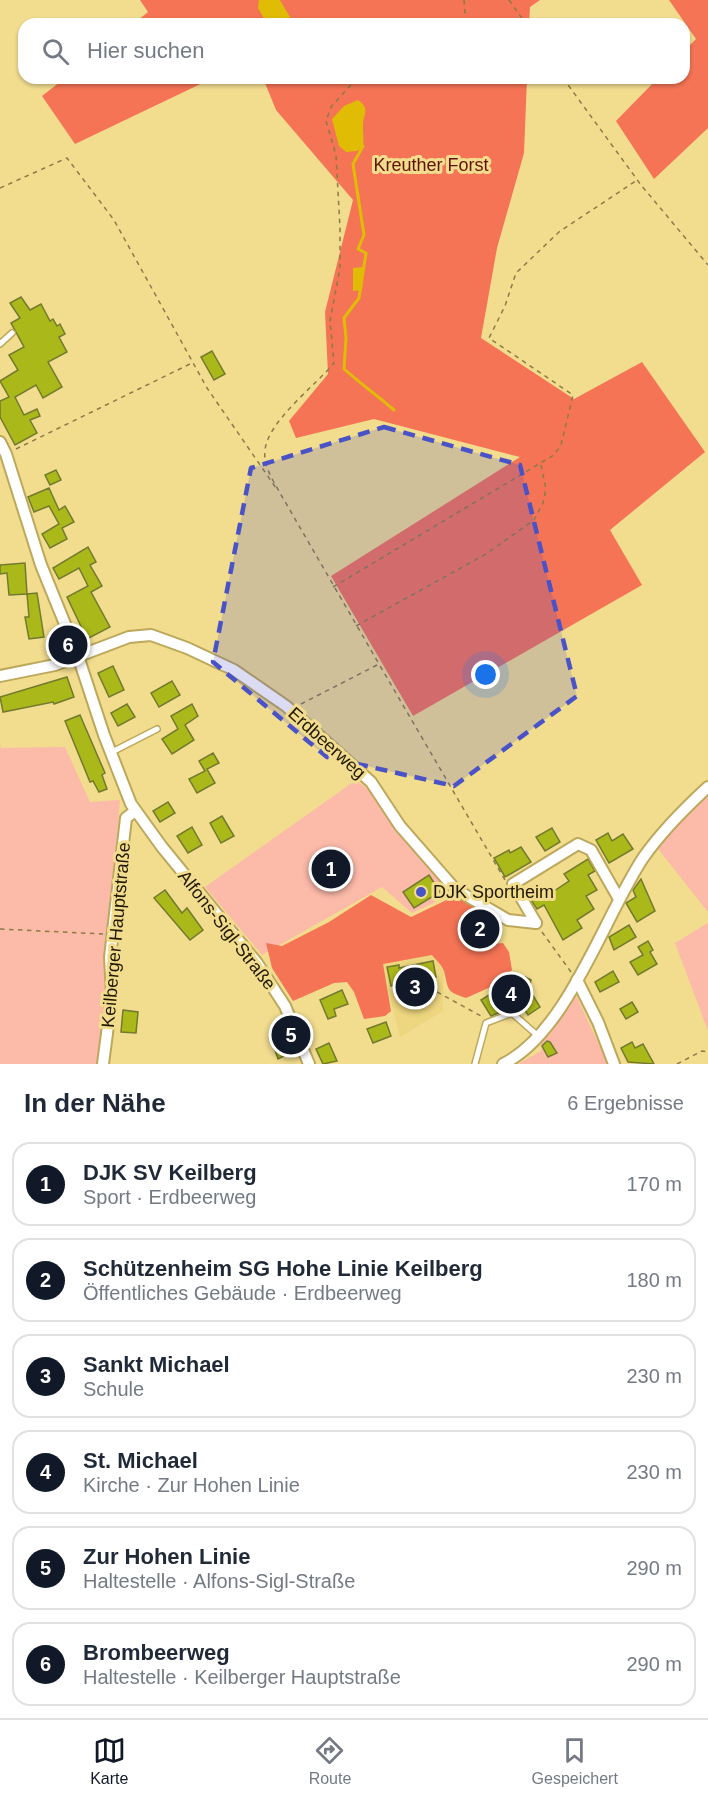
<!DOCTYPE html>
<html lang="de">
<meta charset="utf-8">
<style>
body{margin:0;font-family:Helvetica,sans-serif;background:#f6f6f7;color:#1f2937}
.you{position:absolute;left:486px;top:675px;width:21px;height:21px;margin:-15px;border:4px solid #fff;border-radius:50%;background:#1a73e8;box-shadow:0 0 0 9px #1a73e833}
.badge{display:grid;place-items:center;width:39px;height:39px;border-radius:50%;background:#111827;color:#fff;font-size:20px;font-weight:700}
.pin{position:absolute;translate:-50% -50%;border:3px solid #fff;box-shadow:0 2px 6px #0006}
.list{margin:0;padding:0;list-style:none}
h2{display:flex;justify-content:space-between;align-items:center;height:78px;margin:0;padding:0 24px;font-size:26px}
h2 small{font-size:20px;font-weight:400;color:#747a83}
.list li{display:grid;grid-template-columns:39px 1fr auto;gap:18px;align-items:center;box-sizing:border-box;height:84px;margin:0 12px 12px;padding:0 12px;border:2px solid #e0e1e3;border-radius:18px}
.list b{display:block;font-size:22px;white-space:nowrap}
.list p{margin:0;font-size:20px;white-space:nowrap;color:#747a83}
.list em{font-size:20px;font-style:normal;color:#747a83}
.icon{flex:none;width:33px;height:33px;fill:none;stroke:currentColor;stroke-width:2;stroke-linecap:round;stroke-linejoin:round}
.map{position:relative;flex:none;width:708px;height:1064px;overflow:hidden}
.search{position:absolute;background:#fff;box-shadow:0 2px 4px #0004;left:18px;right:18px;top:18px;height:66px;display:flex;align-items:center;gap:15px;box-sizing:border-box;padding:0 21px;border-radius:18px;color:#747a83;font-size:22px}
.sheet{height:654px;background:#fff}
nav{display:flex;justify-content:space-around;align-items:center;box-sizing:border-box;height:84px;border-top:2px solid #e0e1e3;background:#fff;font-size:16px;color:#747a83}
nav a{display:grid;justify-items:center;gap:3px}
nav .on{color:#111827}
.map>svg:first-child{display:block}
.built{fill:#edd67f}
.green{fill:#fcbaa9}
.forest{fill:#f47455}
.water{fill:#e0bc05}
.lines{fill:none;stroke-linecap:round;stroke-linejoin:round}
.stream{stroke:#e0bc05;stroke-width:3}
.building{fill:#abb81a;stroke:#727a2e;stroke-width:1.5}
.service-casing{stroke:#bca85b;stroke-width:8}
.minor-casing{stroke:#bca85b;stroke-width:14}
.path{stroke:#8a7b48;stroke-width:1.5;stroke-dasharray:4.5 4.5;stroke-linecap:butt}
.service{stroke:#fff;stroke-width:5}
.minor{stroke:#fff;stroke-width:10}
.marked{fill:#4a52c7;fill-opacity:0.2;stroke:#4a52c7;stroke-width:4.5;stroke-dasharray:12 8;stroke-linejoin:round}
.poi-dot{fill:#4a52c7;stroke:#f2dd8f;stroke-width:2}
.labels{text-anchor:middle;stroke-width:6;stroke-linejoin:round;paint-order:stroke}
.park-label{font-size:18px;fill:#621200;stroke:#f2dd8f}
.street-label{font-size:18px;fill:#201800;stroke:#f2dd8f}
.poi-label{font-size:18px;fill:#201800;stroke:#f2dd8f;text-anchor:start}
</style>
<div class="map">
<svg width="708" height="1064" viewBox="0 0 708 1064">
<rect width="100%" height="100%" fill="#f2dd8f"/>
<polygon class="built" points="444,951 443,1011 400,1037 381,962"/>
<g class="green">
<polygon points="0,744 1,748 65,747 90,802 120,800 106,959 106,998 98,1064 0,1064"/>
<polygon points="356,780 373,793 415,852 453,894 412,913 382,887 262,955 205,887"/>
<polygon points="708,781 708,912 651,840"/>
<polygon points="708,923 708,1031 675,943"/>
<polygon points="574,991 608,1064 518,1064 541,1051 541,1041 552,1031"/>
</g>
<g class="forest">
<polygon points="140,0 540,0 530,7 529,24 133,24 148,12"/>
<polygon points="669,0 708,0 708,128 654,179 616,121 658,78 684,78 684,51 696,39"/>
<polygon points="65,78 213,78 75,144 42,96"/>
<polygon points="263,78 527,78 524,153 497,248 481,338 574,399 642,362 705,452 610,530 642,585 413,716 331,576 520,457 374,419 296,438 289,421 328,374 325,312 353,200 276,110"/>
<path d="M371,895L411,917L457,895L482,913L459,929L471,946L503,943L509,952L512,970L504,981L466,998C445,991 449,990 444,971C442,965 436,960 432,955L383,964L391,1011L385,1016L364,1019L354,992L347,982L334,983L293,1001L272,968L266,943L282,946L329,922Z"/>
</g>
<g class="water">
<polygon points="259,0 280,0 294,24 267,24 258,8"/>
<path d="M358,100C371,109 363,114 363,126C363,133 364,138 363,146L357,151L346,152L339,146L332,119L344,106Z"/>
<polygon points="364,267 362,290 353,291 353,268"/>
</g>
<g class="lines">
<path class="stream" d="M363,146L353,164L364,235L358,249L366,253L359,298L344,318L346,338L344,369C361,384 378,396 394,410"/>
</g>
<g class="building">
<polygon points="21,297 30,310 41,304 50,321 53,319 57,326 60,324 65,334 59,337 67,352 48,362 62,387 43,398 36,385 15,397 24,415 37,409 40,416 30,420 37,433 15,445 0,417 0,401 9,397 0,381 18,370 9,355 24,347 11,323 20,318 10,303"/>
<polygon points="212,351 225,374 214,380 201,357"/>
<polygon points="56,470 61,480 50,485 45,475"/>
<polygon points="49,488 59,510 65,506 74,522 62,528 67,539 50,548 42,534 59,524 49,506 34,512 28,497"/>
<polygon points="88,547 96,562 90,565 102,586 91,592 110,627 87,639 67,597 88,586 79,568 59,579 53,568"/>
<polygon points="25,563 27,594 9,595 7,573 0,574 0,565"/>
<polygon points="37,593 44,637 29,639 25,617 29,617 27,594"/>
<polygon points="113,666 124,690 109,697 98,673"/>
<polygon points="67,677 74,697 54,704 53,702 3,712 0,697"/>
<polygon points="172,681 180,695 159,707 151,693"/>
<polygon points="127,704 135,717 118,726 111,713"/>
<polygon points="192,704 198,716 185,725 194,740 172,754 162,739 178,729 171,716"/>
<polygon points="80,715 105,773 102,775 107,789 99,792 93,781 90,782 65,721"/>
<polygon points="213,753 219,763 207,769 215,783 197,793 189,779 205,771 199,761"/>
<polygon points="168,802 175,813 160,822 153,811"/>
<polygon points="222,816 234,836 221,843 210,823"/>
<polygon points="192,827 202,845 188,853 177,836"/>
<polygon points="552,828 560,842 545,851 536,837"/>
<polygon points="608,833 612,841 623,834 633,849 609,863 596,840"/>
<polygon points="521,847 531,862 505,877 494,858 509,850 510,853"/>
<polygon points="588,859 595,871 588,875 597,890 586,896 594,909 577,920 582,928 563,940 544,905 537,909 529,897 538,892 542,899 569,881 564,874"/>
<polygon points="429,875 440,892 414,908 403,892"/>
<polygon points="641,879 655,911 637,922 626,903 636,897 633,890"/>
<polygon points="165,890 182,913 187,908 203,930 190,940 154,898"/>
<polygon points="485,915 491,919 497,929 471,945 462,930"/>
<polygon points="629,925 636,937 614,950 609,937"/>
<polygon points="648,941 653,950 650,952 657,964 638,975 630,962 643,955 638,947"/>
<polygon points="433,961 436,977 428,978 429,986 395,992 394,985 391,986 387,967 399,965 399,968"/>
<polygon points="613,971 619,982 600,992 595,982"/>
<polygon points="525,977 531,980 529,989 540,1007 528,1015 517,999 501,1009 503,1011 491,1016 481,1000 514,979 516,983"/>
<polygon points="342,990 348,1004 334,1009 336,1016 328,1019 320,1000"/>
<polygon points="632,1002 638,1012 626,1019 620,1009"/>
<polygon points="123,1010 138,1012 136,1033 121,1032"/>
<polygon points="386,1022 391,1036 373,1043 367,1029"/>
<polygon points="286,1031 292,1043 284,1047 288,1054 278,1059 271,1038"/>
<polygon points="547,1041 550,1042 557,1053 548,1057 542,1046"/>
<polygon points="632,1042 635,1048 643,1044 654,1064 628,1062 621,1048"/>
<polygon points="329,1043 337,1061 323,1064 316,1049"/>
</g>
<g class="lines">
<defs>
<g id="service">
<polyline points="0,344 12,333"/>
<polyline points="110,753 157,729"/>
<polyline points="475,1064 486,1023 512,1013 537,1035"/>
</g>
<g id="minor">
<polyline points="0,442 6,454 41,565 78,656 104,735 131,804 162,847 257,963 285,1006 309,1064"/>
<polyline points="0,676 55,665 129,637 151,635 187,648 234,670 286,706 371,782 400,826 455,889 508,920 536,923"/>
<polyline points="536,923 513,884 578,844 591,850 619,899"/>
<polyline points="577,980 598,1022 614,1064"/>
<polyline points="103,1064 112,995 110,957 126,818 135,811"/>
<path d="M503,1064C567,1033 604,917 643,858C662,831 684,809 708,787"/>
</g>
</defs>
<use href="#service" class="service-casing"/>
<use href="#minor" class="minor-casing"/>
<g class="path">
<polyline points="464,0 466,24"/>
<polyline points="509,0 526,24"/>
<path d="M357,78L331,107L326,121L336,155L340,228V268L330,321L334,363C316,385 268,421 265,450C263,466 273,480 280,493L379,664"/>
<polyline points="563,78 641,185 708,265"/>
<polyline points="0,188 67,158 114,220 207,388 276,488"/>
<polyline points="16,449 192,363"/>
<polyline points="333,587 554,455 561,445 573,395 489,338 505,306 516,273 559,232 637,180"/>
<polyline points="356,626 486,554 534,520 543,503 546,489 541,465"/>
<polyline points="301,704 379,664 505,880"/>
<polyline points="0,929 103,934"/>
<polyline points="542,932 571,972"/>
<polyline points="437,992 481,1016"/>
<polyline points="677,1064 702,1051 708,1052"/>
</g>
<use href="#service" class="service"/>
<use href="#minor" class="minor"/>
</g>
<path class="marked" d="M384,427L520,465L577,696L454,786L327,757L213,662L251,468Z"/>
<circle class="poi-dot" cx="421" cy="892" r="6"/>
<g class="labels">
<g class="park-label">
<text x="431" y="171">Kreuther Forst</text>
</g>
<g class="street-label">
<text transform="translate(327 743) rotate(42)" y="6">Erdbeerweg</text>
<text transform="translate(227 930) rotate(52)" y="6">Alfons-Sigl-Straße</text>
<text transform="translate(116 935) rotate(-85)" y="6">Keilberger Hauptstraße</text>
</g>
<g class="poi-label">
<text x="433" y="898">DJK Sportheim</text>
</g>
</g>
</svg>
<div class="you"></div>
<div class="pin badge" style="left:331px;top:869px">1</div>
<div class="pin badge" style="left:480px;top:929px">2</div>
<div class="pin badge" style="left:415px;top:987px">3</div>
<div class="pin badge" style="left:511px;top:994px">4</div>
<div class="pin badge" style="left:291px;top:1035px">5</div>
<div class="pin badge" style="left:68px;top:645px">6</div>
<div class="search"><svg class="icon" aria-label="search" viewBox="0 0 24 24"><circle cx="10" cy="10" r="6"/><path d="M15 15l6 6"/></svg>Hier suchen</div>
</div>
<section class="sheet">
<h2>In der Nähe<small>6 Ergebnisse</small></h2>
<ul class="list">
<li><span class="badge">1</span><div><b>DJK SV Keilberg</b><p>Sport · Erdbeerweg</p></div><em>170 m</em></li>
<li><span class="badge">2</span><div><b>Schützenheim SG Hohe Linie Keilberg</b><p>Öffentliches Gebäude · Erdbeerweg</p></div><em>180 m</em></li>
<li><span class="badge">3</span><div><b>Sankt Michael</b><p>Schule</p></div><em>230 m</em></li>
<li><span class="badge">4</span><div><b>St. Michael</b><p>Kirche · Zur Hohen Linie</p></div><em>230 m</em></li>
<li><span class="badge">5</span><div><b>Zur Hohen Linie</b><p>Haltestelle · Alfons-Sigl-Straße</p></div><em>290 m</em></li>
<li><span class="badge">6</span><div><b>Brombeerweg</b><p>Haltestelle · Keilberger Hauptstraße</p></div><em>290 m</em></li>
</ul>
</section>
<nav>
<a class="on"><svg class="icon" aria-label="map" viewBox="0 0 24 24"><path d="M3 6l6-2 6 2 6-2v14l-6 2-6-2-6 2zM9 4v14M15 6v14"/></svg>Karte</a>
<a><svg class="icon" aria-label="directions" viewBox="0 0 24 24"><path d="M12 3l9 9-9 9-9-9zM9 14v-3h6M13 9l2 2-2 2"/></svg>Route</a>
<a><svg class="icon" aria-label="saved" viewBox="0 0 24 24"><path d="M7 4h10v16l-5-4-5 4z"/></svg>Gespeichert</a>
</nav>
